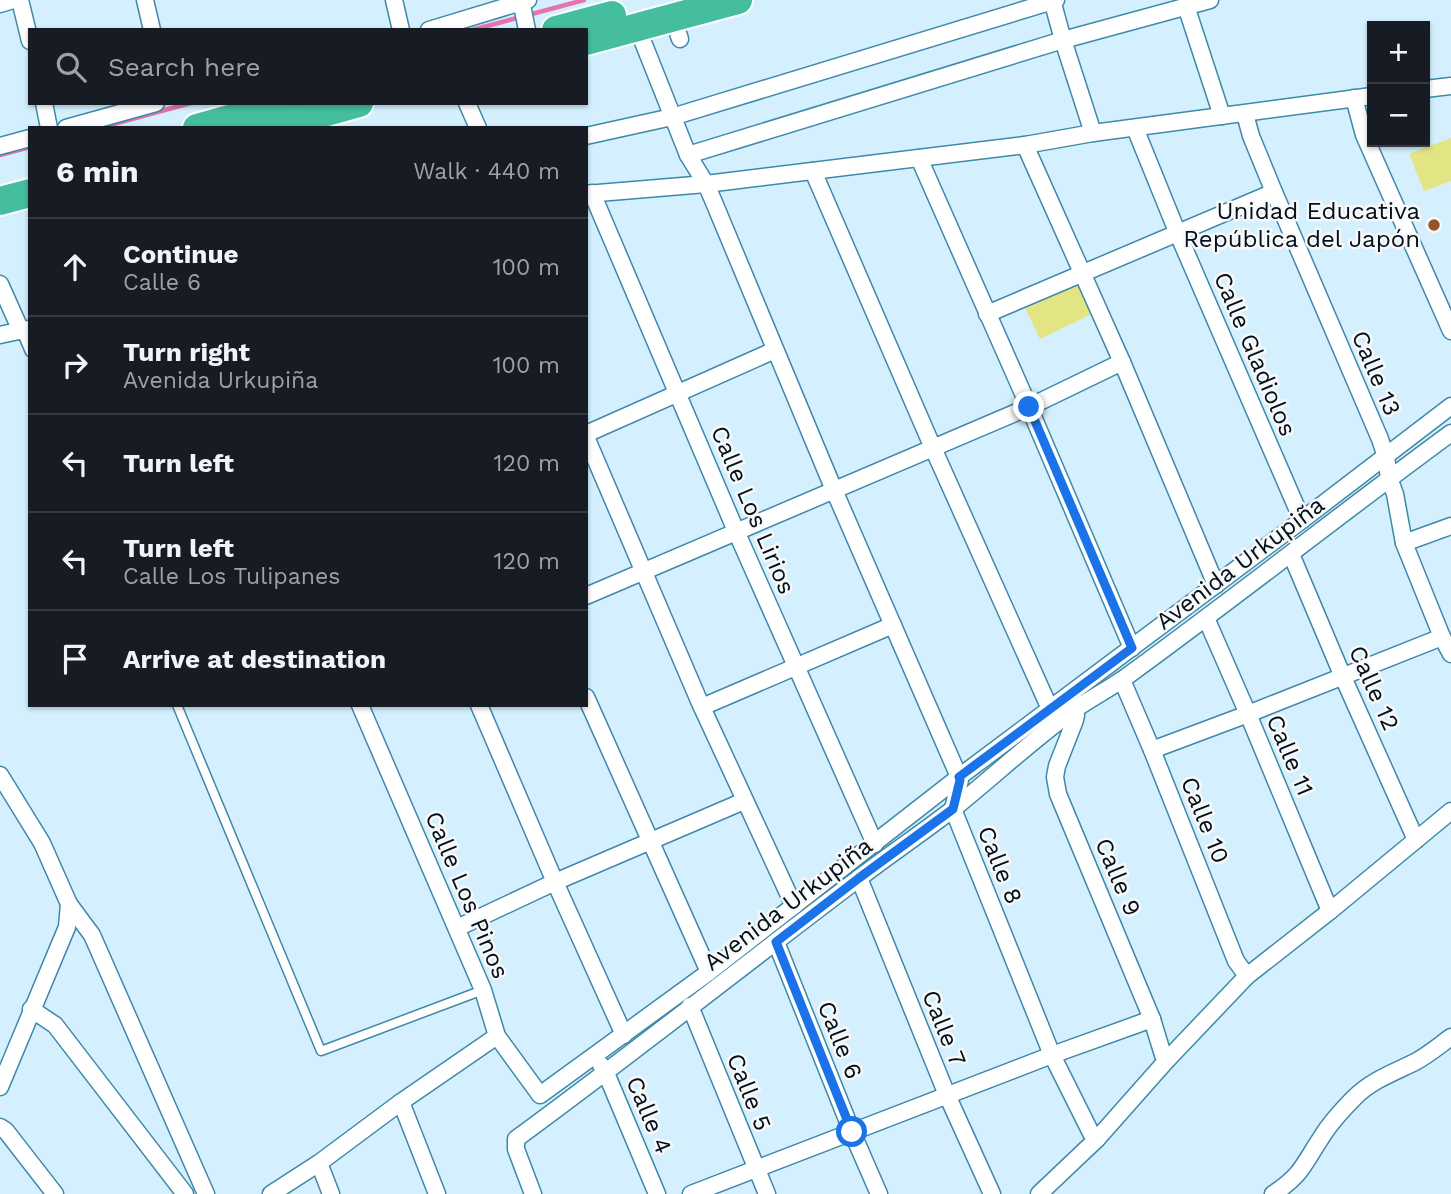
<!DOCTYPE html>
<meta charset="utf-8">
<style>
body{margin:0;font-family:"Work Sans",sans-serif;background:#20242c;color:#f1f3f6}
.controls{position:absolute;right:21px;top:21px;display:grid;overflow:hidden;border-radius:0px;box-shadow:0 2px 5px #0004}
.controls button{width:63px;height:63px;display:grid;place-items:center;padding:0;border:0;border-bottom:2px solid #363941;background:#171b24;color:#f1f3f6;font:35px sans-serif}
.stop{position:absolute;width:21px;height:21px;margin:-16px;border:5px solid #1a73e8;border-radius:50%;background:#fff}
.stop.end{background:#1a73e8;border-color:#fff;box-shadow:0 2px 7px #0008}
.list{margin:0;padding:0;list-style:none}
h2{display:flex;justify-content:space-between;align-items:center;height:91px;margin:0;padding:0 28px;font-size:30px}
h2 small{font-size:23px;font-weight:400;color:#9ea1a6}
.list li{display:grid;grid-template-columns:46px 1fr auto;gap:21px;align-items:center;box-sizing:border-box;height:98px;padding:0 28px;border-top:2px solid #363941}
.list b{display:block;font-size:26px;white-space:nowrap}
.list p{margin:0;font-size:23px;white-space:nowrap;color:#9ea1a6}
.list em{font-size:23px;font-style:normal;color:#9ea1a6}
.icon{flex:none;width:38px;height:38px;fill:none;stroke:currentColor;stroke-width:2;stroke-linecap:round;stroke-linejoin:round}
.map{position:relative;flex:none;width:1451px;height:1194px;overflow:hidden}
.search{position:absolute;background:#171b24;box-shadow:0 2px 5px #0004;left:28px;top:28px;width:560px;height:77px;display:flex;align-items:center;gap:18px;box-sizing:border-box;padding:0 24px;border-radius:0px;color:#9ea1a6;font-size:26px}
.panel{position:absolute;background:#171b24;box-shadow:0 2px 5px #0004;left:28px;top:126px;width:560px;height:581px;border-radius:0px}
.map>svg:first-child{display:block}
.green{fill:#e3e484}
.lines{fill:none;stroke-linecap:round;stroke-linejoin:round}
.stream{stroke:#e773af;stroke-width:4.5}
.service-casing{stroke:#3e89a9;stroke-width:11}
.minor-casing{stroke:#3e89a9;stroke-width:19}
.trunk-casing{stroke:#fff;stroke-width:32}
.service{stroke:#fff;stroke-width:8}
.minor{stroke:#fff;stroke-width:16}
.trunk{stroke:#44be9f;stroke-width:28}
.route{stroke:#1a73e8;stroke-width:9}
.poi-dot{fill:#995329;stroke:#f8f8f8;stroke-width:2.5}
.labels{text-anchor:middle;stroke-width:5;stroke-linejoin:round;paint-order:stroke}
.poi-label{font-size:24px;fill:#000f19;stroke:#f8f8f8;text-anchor:end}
.street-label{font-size:24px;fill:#000f19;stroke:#f8f8f8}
</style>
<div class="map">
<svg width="1451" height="1194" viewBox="0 0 1451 1194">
<rect width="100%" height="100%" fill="#d4f0fe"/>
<g class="green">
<polygon points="1451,138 1451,181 1424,191 1409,154"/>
<polygon points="1076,281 1092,314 1040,339 1024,306"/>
</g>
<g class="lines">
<g class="stream">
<polyline points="472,30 584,0"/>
<polyline points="99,128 191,103"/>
<polyline points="0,155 30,147"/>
</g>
<defs>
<g id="service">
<polyline points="21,331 30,352"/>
<polyline points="177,705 321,1051 483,990"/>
</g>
<g id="minor">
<polyline points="20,0 30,41"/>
<polyline points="145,0 152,30"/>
<polyline points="394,0 401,30"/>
<polyline points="521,0 527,30"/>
<polyline points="1052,0 1063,40 1093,133"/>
<polyline points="0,4 13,0"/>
<polyline points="1186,6 1222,116"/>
<polyline points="673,18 680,39"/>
<polyline points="637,27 688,155 706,184 713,200 834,490 959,777 960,780 953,809 1052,1055 1091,1133 1097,1139"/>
<polyline points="429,30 528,0"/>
<polyline points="1425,89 1451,86"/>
<polyline points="1354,98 1364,135 1451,331"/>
<polyline points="44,103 49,128"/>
<polyline points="467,103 478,128"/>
<polyline points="1245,114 1251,136 1274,192 1380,439 1386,457 1389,478 1395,494 1404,543 1442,637 1451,654"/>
<polyline points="66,128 156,103"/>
<polyline points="1135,128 1178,234 1302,520"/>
<polyline points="586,136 672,117 1056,0"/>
<polyline points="1025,145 1122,362 1216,585"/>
<polyline points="0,146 30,138"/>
<polyline points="688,155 1063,40 1210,0"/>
<polyline points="919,158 1029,407 1132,648"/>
<polyline points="813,171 933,448 1050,709"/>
<polyline points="592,193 736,531 875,844"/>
<polyline points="586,194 706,184 1025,145 1093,133 1372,96"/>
<polyline points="0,284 21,331"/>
<polyline points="987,314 1274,192"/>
<polyline points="0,335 28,329"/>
<polyline points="586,434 775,350"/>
<polyline points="586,437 700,703 794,906"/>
<polyline points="1404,543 1451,526"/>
<polyline points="1291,554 1343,677 1416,840"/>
<polyline points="586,596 1029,407 1122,362"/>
<polyline points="1206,618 1248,714 1330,911"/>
<polyline points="1122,680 1152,750 1236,961 1247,976"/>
<polyline points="586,697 709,972"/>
<polyline points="360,705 483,990 497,1036 540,1095 709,972 959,777 1302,520 1451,406"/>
<polyline points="479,705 555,882 624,1035"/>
<polyline points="702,707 893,625"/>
<polyline points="1073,710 1076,715 1075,720 1057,766 1055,777 1058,794 1152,1019 1163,1055 1167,1060"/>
<polyline points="1152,750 1248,714 1442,637"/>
<polyline points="0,775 42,843 69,904 67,927 0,1087"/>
<polyline points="859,878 947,1095 992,1194"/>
<polyline points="69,904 92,935 206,1194"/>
<polyline points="457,928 555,882 744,801"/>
<polyline points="776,942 852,1132 879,1194"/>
<polyline points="690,1006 767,1194"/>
<polyline points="31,1009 55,1025 185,1194"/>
<polyline points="601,1065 606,1073 657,1194"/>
<polyline points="401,1102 437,1194"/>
<polyline points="0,1127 6,1131 55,1194"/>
<polyline points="319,1163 331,1194"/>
<polyline points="271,1194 319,1163 401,1102 497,1036"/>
<path d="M533,1194L516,1149V1139C632,1054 744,965 858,879C889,855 922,833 953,809C993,777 1030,742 1071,712C1089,699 1109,689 1126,677C1236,597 1342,513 1451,433"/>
<polyline points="691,1194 1052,1055 1152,1019"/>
<polyline points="1039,1194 1097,1139 1167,1060 1247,976 1330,911 1451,811"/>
<path d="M1273,1194C1302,1175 1303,1165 1321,1138C1330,1123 1343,1109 1355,1097C1372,1080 1395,1072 1415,1062C1428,1055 1440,1045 1451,1037"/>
</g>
<g id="trunk">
<polyline points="556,30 612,15"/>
<polyline points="586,41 738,0"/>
<polyline points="197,128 287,103"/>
<polyline points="269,128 359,103"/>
<polyline points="0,201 30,193"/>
</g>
</defs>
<use href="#service" class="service-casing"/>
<use href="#minor" class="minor-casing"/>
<use href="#trunk" class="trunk-casing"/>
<use href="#service" class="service"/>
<use href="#minor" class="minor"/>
<use href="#trunk" class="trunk"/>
</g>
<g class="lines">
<polyline class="route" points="852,1132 776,942 859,878 953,809 960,780 959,777 1132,648 1029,407"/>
</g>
<circle class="poi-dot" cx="1434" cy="225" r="7"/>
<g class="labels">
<g class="poi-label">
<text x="1420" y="219">Unidad Educativa<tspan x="1420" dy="28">República del Japón</tspan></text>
</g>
<g class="street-label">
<text transform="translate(1255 354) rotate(67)" y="8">Calle Gladiolos</text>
<text transform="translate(1376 373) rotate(67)" y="8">Calle 13</text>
<text transform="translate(753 510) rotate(67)" y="8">Calle Los Lirios</text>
<text transform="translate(1240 563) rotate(-37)" y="8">Avenida Urkupiña</text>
<text transform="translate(1374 688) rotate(66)" y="8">Calle 12</text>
<text transform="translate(1290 755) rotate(67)" y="8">Calle 11</text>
<text transform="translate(1205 820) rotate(68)" y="8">Calle 10</text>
<text transform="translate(1000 865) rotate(68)" y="8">Calle 8</text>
<text transform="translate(1118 877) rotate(67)" y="8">Calle 9</text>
<text transform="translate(467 895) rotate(67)" y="8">Calle Los Pinos</text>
<text transform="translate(788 904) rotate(-37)" y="8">Avenida Urkupiña</text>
<text transform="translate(944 1028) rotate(68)" y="8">Calle 7</text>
<text transform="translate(840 1040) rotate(68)" y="8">Calle 6</text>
<text transform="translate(749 1092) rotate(68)" y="8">Calle 5</text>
<text transform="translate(649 1115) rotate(67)" y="8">Calle 4</text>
</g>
</g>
</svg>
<div class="controls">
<button>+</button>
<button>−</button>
</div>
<div class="stop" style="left:852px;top:1132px"></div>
<div class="stop end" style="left:1029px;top:407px"></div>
<div class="search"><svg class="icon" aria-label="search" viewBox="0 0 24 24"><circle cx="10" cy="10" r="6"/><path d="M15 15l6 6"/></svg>Search here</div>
<section class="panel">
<h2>6 min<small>Walk · 440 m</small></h2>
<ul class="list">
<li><svg class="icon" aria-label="ahead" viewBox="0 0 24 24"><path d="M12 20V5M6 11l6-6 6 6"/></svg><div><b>Continue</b><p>Calle 6</p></div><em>100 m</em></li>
<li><svg class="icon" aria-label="right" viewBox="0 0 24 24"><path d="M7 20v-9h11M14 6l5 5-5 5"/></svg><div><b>Turn right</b><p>Avenida Urkupiña</p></div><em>100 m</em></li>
<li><svg class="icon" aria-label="left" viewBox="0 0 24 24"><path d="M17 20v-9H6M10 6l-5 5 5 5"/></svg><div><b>Turn left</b></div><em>120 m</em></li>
<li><svg class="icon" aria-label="left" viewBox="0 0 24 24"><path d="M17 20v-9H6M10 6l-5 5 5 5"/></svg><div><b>Turn left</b><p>Calle Los Tulipanes</p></div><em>120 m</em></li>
<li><svg class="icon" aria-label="arrive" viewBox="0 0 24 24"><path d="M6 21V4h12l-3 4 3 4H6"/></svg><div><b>Arrive at destination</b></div></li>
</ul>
</section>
</div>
